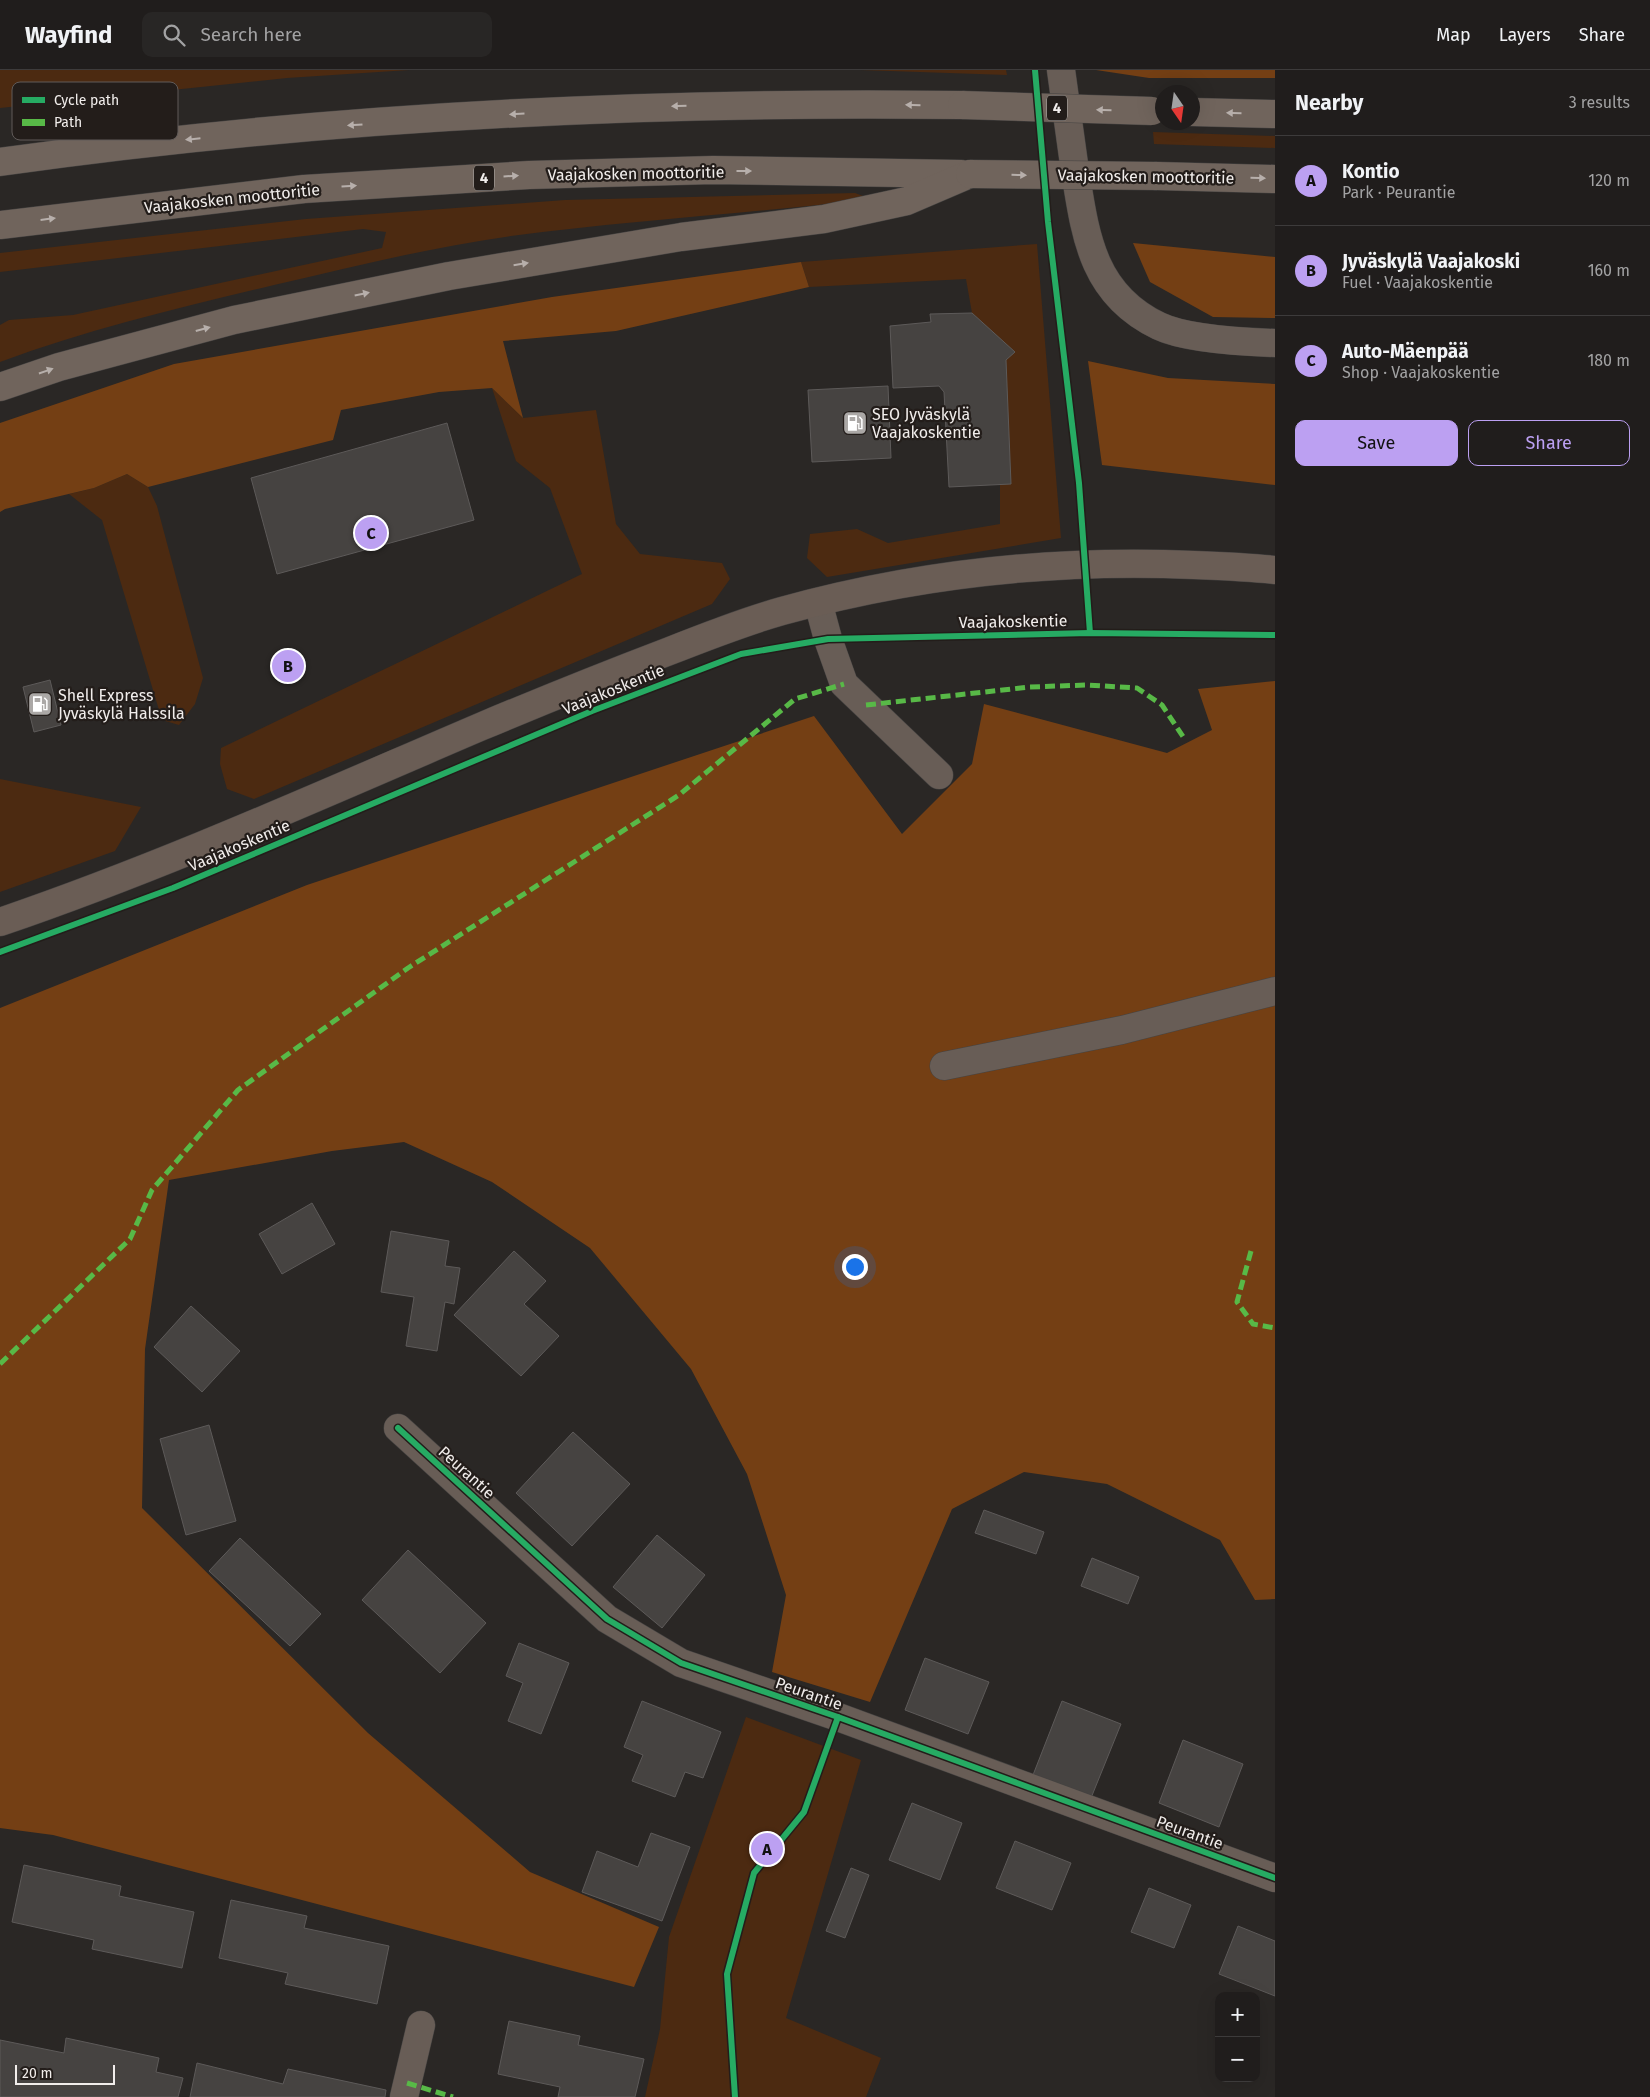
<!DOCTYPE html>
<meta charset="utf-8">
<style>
body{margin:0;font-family:"Fira Sans",sans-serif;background:#282625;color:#f1f3f6}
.controls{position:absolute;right:15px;bottom:15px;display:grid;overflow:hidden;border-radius:10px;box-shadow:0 5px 20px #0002}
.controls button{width:45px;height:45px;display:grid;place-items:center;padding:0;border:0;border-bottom:1px solid #3d3b3b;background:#201d1c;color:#f1f3f6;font:25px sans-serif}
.compass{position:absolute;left:1155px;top:15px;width:45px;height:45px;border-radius:50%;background:#201d1c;box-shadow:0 5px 20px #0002;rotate:167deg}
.scale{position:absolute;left:15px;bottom:12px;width:100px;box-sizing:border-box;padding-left:5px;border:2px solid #f1edeb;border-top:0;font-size:14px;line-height:18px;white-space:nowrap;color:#f1edeb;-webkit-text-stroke:4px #231d1a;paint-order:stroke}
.you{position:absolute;left:854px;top:1196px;width:18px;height:18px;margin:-12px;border:4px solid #fff;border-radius:50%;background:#1a73e8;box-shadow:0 0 0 8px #1a73e833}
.badge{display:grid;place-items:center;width:32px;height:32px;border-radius:50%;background:#bca0f2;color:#111;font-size:16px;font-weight:700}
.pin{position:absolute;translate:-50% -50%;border:2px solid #fff;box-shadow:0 1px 5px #0006}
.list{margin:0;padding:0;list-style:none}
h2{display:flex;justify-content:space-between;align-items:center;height:65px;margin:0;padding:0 20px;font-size:21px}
h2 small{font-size:16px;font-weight:400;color:#a2a2a3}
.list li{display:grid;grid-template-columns:32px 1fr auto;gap:15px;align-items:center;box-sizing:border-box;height:90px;padding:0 20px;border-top:1px solid #3d3b3b}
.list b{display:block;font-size:19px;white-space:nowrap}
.list p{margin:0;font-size:16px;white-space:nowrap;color:#a2a2a3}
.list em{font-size:16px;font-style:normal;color:#a2a2a3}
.actions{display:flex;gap:10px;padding:15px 20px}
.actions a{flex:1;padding:11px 0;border:1px solid #bca0f2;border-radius:10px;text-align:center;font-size:18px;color:#bca0f2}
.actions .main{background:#bca0f2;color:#111}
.icon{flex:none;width:28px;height:28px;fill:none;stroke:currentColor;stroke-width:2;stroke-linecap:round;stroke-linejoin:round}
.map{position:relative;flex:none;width:1275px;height:2027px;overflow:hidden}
header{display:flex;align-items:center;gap:30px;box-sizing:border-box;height:70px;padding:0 25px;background:#201d1c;border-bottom:1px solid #3d3b3b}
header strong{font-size:24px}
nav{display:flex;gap:28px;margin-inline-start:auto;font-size:18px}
.search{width:350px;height:45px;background:#282625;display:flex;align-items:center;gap:12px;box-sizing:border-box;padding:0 18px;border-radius:10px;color:#a2a2a3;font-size:19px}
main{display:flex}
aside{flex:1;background:#201d1c}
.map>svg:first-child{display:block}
.green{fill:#4c2a11}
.forest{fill:#743f14}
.building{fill:#464341;stroke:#5d5a59}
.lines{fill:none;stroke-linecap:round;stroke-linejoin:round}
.minor-casing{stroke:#454342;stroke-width:29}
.major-casing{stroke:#454342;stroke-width:29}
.highway-casing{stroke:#454342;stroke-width:29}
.minor{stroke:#685d56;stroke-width:28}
.major{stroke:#6a5d55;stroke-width:28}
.highway{stroke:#70645c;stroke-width:28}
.highway-bridge-casing{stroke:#454342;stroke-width:29;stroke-linecap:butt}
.highway-bridge{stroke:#70645c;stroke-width:28}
.quiet{stroke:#58b947;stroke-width:5;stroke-dasharray:10 5;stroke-linecap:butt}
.cycleway-casing{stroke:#231d1a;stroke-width:9}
.cycleway{stroke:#26ab63;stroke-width:6}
.oneway{fill:#b7afab}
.labels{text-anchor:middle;stroke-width:4.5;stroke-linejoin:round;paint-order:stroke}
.shield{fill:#231d1a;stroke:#b3afac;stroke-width:1}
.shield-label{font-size:15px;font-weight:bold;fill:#f1edeb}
.street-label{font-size:16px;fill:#f1edeb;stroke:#231d1a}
.poi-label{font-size:16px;fill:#f1edeb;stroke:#231d1a;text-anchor:start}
.key{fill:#231d1a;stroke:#615b59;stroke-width:1}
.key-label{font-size:14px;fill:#f1edeb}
</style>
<header>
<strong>Wayfind</strong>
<div class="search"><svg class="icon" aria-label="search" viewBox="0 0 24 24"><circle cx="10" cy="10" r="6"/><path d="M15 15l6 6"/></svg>Search here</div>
<nav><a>Map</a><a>Layers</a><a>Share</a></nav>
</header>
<main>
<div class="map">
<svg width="1275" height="2027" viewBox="0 0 1275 2027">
<rect width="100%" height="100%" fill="#2a2725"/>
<g class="green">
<polygon points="0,0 409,0 287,8 0,38"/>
<polygon points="861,0 1006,0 1007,5"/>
<polygon points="1153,62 1275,66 1275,78 1154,74"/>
<path d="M855,123L863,126L855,131C740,144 625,151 511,166C431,177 352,197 274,215C182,237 89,259 0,292V255L9,250L73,245L382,178L386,162L363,159L0,202V183L306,149L565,130Z"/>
<polygon points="1037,174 1061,468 827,507 807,488 810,464 857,459 888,473 1000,454 1000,414 1011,414 1006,290 1014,282 972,243 966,209 809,217 801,192"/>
<polygon points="492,318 523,348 596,340 616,454 640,484 722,493 730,509 712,534 254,729 227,719 220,694 221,678 582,504 550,418 516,391"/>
<polygon points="127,404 148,417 157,436 203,608 195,634 179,655 162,650 102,450 69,424 94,418"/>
<polygon points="0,709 141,737 115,781 0,822"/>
<polygon points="746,1647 861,1690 786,1948 881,1988 866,2027 645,2027 660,1959 669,1867"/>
</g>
<g class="forest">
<polygon points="1096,0 1275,0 1275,8 1149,8"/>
<polygon points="1133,173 1275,187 1275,248 1213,247 1150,212"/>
<polygon points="801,192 809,217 616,261 503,271 523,348 492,318 439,322 341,340 333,370 148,417 127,404 94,418 5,439 0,442 0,353 174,294 552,227"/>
<polygon points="1088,291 1168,308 1275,314 1275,415 1102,395"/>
<polygon points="1275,611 1275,1529 1255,1530 1220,1470 1107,1414 1024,1402 952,1439 870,1632 772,1602 786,1525 747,1404 691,1299 590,1178 492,1112 404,1072 332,1081 169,1110 145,1279 142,1438 368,1663 530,1802 659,1857 634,1917 53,1765 0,1758 0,938 307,815 814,646 902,764 972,694 984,634 1167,683 1212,660 1198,619"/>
</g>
<g class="building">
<polygon points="972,243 1015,282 1006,290 1011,414 949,417 944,322 939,316 893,318 890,256 931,252 930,244"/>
<polygon points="888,316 891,388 812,392 808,320"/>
<polygon points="447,353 474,450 277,504 251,408"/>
<polygon points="50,610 61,655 34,662 23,617"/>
<polygon points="312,1133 335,1174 282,1204 259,1164"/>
<polygon points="391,1161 449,1171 445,1196 460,1198 454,1234 445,1232 437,1281 406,1276 414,1227 381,1222"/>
<polygon points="514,1181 546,1211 524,1234 559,1266 521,1306 454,1245"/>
<polygon points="191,1236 240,1281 202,1322 154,1277"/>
<polygon points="209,1355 236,1451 186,1465 160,1369"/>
<polygon points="573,1362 630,1414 572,1476 516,1423"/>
<polygon points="984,1440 1044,1462 1036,1484 975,1463"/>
<polygon points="657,1465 705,1505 662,1558 613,1517"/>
<polygon points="240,1468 321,1544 290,1576 209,1501"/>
<polygon points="408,1480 486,1553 440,1603 362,1530"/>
<polygon points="1092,1488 1139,1507 1128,1534 1081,1516"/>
<polygon points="519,1573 569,1593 541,1664 508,1651 523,1613 506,1606"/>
<polygon points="925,1588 989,1612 968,1664 905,1640"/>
<polygon points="642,1631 721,1662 703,1708 685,1702 675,1727 632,1711 643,1685 624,1677"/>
<polygon points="1062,1631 1121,1654 1091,1728 1033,1705"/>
<polygon points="1183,1670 1243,1694 1219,1757 1159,1733"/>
<polygon points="912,1733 962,1753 940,1810 889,1790"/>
<polygon points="651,1763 690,1777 662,1851 582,1822 597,1781 638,1797"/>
<polygon points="1015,1771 1071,1793 1052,1840 996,1818"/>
<polygon points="24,1795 121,1816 119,1826 194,1842 182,1898 92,1879 94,1870 12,1852"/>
<polygon points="851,1798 869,1805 845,1868 826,1861"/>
<polygon points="1149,1818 1191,1835 1174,1878 1131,1862"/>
<polygon points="231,1830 307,1846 304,1858 389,1876 377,1934 285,1914 288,1903 219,1888"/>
<polygon points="1238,1856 1275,1871 1275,1926 1219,1904"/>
<polygon points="509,1951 580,1966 578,1975 644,1989 635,2027 558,2027 560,2017 498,2004"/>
<polygon points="66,1968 159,1988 156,2002 183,2008 178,2027 0,2027 0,1970 64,1983"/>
<polygon points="197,1993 283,2014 288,1999 386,2020 385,2027 190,2027"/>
</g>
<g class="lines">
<defs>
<g id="minor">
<path d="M1061,0C1065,31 1070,63 1074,94C1085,162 1090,223 1159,256C1186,269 1245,272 1275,273"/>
<polyline points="818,532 828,569 844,614 939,705"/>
<polyline points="944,996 1122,960 1275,921"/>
<polyline points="398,1358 607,1549 681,1593 838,1647 1275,1808"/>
<polyline points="404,2027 421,1955"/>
</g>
<path id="major" d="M0,852C164,796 321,725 480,657C542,631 604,606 667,582C705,567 743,552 782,541C916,504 1055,489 1194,495C1221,496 1248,497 1275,500"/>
<g id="highway">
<polyline points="1192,42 1275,44"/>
<path d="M0,92C318,47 641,31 962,35"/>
<polyline points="1157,106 1275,109"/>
<polyline points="0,155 304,119 529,105 713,100 961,104"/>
<polyline points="0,317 59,297 234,250 449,206 681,167 824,149 907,131 970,104"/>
</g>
</defs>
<use href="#minor" class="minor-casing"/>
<use href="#major" class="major-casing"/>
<use href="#highway" class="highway-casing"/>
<use href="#minor" class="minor"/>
<use href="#major" class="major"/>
<use href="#highway" class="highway"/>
<defs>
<g id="highway-bridge">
<polyline points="962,35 1152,41"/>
<polyline points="970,104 1157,106"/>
</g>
</defs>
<use href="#highway-bridge" class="highway-bridge-casing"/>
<use href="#highway-bridge" class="highway-bridge"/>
<g class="quiet">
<polyline points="866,635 1030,617 1087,615 1137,618 1162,635 1184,668"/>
<polyline points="1251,1181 1237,1232 1253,1254 1275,1258"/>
<polyline points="0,1294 130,1169 152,1120 238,1020 408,898 679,725 795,629 844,614"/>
<polyline points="407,2013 453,2027"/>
</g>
<defs>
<g id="cycleway">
<polyline points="1035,0 1048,152 1079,413 1090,563"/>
<polyline points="0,882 173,818 592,641 741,584 828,569 1090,563 1275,565"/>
<polyline points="398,1358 607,1549 681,1593 838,1647 1275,1808"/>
<polyline points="735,2027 727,1904 754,1803 804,1742 838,1647"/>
</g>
</defs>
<use href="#cycleway" class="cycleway-casing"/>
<use href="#cycleway" class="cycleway"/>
</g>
<defs><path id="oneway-solid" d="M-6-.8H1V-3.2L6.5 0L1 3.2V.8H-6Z" transform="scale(1.25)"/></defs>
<g class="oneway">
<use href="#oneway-solid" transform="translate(913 35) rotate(-179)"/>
<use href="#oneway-solid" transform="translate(679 36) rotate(178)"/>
<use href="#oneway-solid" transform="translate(1104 40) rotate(-178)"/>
<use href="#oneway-solid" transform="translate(1234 43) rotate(-179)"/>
<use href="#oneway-solid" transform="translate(517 44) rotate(177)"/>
<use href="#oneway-solid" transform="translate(355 55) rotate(176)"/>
<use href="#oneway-solid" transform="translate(193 69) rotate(174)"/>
<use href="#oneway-solid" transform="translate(744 101)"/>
<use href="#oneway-solid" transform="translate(1019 105) rotate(1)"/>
<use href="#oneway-solid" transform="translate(511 106) rotate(-4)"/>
<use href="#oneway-solid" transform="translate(1258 108) rotate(1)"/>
<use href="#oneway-solid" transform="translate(349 116) rotate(-4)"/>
<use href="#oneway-solid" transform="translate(48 149) rotate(-7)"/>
<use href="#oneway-solid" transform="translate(521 194) rotate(-9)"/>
<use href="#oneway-solid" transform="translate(362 224) rotate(-12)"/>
<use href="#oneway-solid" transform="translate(203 259) rotate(-15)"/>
<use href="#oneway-solid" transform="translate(46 301) rotate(-19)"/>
</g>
<defs>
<symbol id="fuel-square" viewBox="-11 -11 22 22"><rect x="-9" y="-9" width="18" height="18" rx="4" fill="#aba8a6" stroke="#231d1a"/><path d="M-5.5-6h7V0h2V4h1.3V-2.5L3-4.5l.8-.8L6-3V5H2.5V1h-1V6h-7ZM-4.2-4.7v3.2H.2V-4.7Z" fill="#fff"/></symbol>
</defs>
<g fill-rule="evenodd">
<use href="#fuel-square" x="841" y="339" width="28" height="28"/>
<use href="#fuel-square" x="26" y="620" width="28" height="28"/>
</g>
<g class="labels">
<g class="shield">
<rect x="1047" y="25.5" width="20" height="25" rx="4"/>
<rect x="474" y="95.5" width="20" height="25" rx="4"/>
</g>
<g class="shield-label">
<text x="1057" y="43">4</text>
<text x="484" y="113">4</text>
</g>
<g class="street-label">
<text transform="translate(636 103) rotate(-1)" y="6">Vaajakosken moottoritie</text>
<text transform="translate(1146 106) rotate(1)" y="6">Vaajakosken moottoritie</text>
<text transform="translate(232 128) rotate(-6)" y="6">Vaajakosken moottoritie</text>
<text transform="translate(1013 551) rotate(-1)" y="6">Vaajakoskentie</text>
<text transform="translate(613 619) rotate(-22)" y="6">Vaajakoskentie</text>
<text transform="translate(239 775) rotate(-23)" y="6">Vaajakoskentie</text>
<text transform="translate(467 1402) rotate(42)" y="6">Peurantie</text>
<text transform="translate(809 1623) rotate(19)" y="6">Peurantie</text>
<text transform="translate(1190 1762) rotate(20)" y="6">Peurantie</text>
</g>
<g class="poi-label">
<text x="872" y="350">SEO Jyväskylä<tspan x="872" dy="18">Vaajakoskentie</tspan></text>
<text x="58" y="631">Shell Express<tspan x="58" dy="18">Jyväskylä Halssila</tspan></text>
</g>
</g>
<rect x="12" y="12" width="166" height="58" rx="8" class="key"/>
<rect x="22" y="27" width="23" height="6" fill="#26ab63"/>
<rect x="22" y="49" width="23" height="7" fill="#58b947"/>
<g class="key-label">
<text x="54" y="35">Cycle path</text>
<text x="54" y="57">Path</text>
</g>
</svg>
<div class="controls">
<button>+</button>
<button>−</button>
</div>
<svg class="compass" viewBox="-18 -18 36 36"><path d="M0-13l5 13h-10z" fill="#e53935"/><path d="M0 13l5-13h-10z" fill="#a2a2a3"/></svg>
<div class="scale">20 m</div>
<div class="you"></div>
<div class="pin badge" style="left:767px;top:1779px">A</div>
<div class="pin badge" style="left:288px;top:596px">B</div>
<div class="pin badge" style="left:371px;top:463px">C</div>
</div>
<aside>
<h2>Nearby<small>3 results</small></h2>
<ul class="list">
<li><span class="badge">A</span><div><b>Kontio</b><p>Park · Peurantie</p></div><em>120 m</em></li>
<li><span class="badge">B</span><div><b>Jyväskylä Vaajakoski</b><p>Fuel · Vaajakoskentie</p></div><em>160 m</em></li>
<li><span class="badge">C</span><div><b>Auto-Mäenpää</b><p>Shop · Vaajakoskentie</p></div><em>180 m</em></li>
</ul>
<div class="actions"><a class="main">Save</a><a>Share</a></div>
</aside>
</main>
